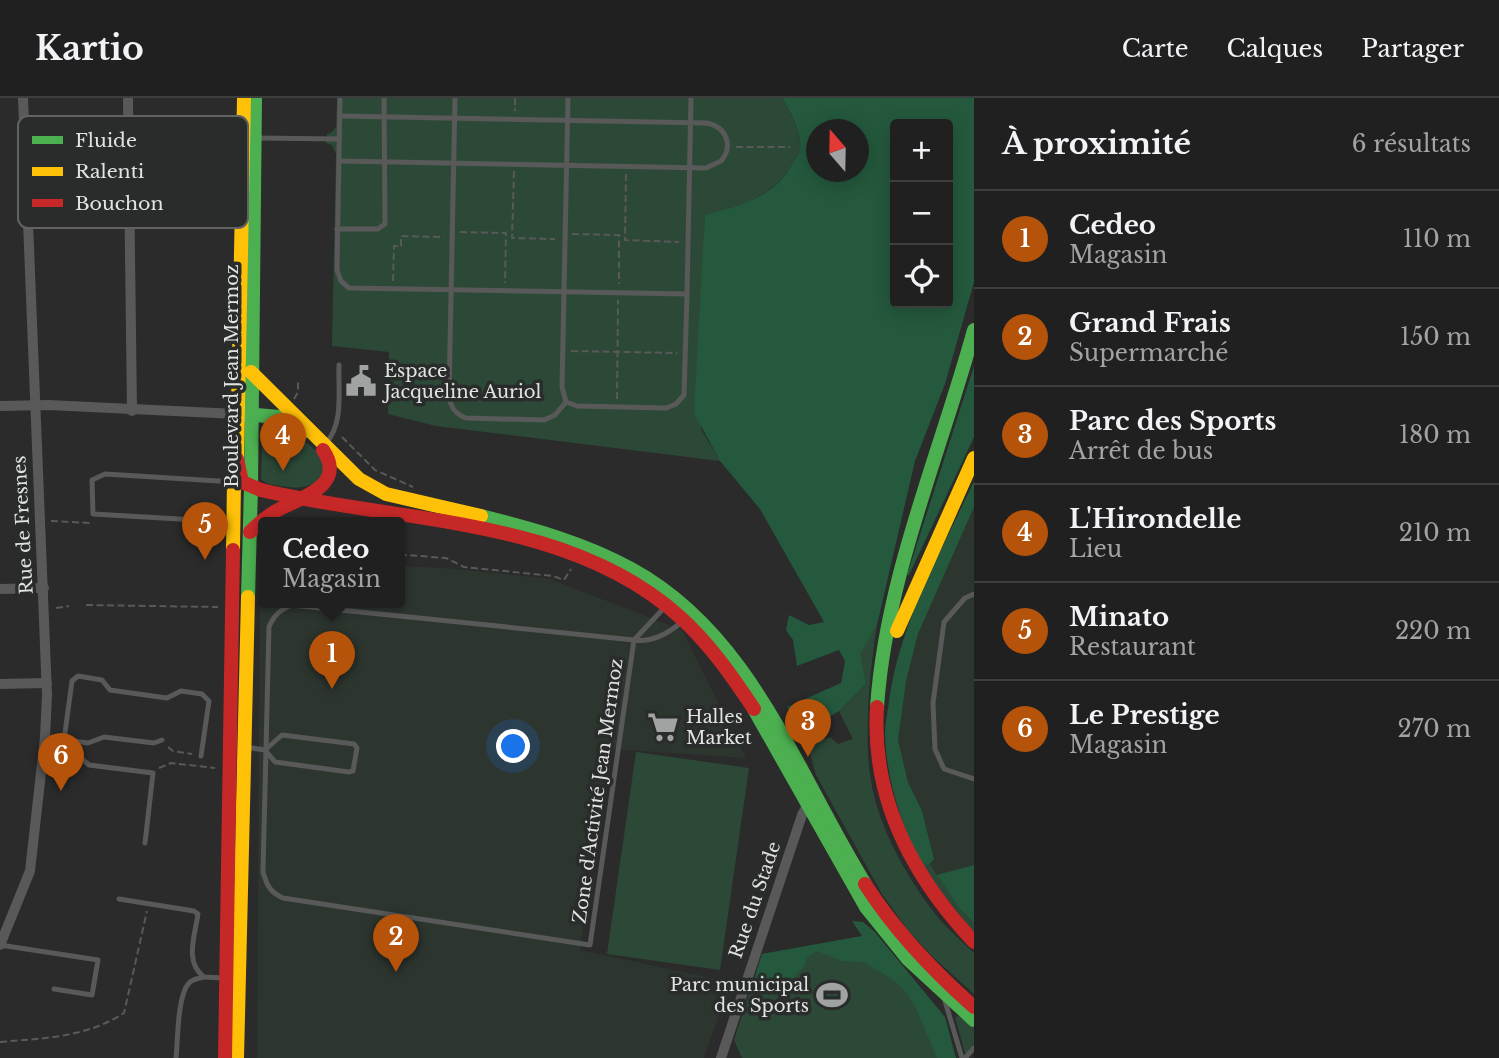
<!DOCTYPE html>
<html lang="fr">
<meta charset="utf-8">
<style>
body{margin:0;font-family:"Libre Baskerville",serif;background:#282829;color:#f1f3f6}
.controls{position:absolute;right:21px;top:21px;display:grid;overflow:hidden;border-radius:7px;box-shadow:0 4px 18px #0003}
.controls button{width:63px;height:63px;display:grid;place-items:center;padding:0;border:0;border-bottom:2px solid #3d3e3e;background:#202020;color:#f1f3f6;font:35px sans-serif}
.compass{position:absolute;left:806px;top:21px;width:63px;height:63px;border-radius:50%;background:#202020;box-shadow:0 4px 18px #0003;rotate:340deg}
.you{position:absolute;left:514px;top:649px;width:24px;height:24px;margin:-18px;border:5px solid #fff;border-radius:50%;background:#1a73e8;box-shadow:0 0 0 10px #1a73e833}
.badge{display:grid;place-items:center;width:46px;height:46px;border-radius:50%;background:#b45309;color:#fff;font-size:23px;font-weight:700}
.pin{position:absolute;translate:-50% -58px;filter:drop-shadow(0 2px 4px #0008)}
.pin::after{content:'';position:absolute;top:37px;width:24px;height:21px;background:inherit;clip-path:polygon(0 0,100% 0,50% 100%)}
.popup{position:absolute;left:258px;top:419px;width:147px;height:91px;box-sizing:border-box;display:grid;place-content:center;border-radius:7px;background:#202020;filter:drop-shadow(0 2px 5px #0005);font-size:23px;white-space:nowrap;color:#a2a3a5}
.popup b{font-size:26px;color:#f1f3f6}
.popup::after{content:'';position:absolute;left:50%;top:100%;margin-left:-14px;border:14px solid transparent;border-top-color:#202020}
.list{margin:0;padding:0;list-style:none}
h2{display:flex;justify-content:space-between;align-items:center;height:91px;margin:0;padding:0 28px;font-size:30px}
h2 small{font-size:23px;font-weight:400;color:#a2a3a5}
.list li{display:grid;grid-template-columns:46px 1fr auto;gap:21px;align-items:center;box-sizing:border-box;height:98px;padding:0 28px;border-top:2px solid #3d3e3e}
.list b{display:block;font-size:26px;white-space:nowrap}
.list p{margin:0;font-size:23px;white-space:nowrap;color:#a2a3a5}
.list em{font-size:23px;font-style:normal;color:#a2a3a5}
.icon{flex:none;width:38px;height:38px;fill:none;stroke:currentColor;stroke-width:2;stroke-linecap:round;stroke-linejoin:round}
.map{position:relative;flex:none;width:974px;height:960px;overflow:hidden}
header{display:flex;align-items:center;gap:42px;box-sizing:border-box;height:98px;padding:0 35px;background:#202020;border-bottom:2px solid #3d3e3e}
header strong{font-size:33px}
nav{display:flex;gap:38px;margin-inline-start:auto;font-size:24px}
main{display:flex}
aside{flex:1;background:#202020}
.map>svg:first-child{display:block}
.built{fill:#2d352f}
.green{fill:#2c4938}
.forest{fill:#24593d;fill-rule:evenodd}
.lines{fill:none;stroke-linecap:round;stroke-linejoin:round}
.path{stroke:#585958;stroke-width:2;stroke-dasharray:7 3.5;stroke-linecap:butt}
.lane{stroke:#585958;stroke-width:5}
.street{stroke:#585958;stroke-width:10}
.fast{stroke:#4caf50;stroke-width:14}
.slow{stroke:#ffc107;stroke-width:14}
.jam{stroke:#c62828;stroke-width:14}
.labels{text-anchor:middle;stroke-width:7;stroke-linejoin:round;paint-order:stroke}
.poi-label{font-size:18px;fill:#e1e3e2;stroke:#292c2a;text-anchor:start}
.street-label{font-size:18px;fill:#e1e3e2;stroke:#292c2a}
.key{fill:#292c2a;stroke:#606361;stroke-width:2}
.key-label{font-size:19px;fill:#e1e3e2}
</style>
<header>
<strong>Kartio</strong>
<nav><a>Carte</a><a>Calques</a><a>Partager</a></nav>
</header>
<main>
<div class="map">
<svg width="974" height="960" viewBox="0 0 974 960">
<rect width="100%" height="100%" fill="#2a2b2a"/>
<g class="built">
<polygon points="974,409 974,825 959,810 930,766 934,761 922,713 908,684 898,642 906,584 918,536"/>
<polygon points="260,463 264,463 264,505 400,505 400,468 446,470 550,481 682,532 746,660 611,651 580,852 731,884 704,960 257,960"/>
</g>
<g class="green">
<path d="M337,0H782C790,15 802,33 800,51C799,56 795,62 792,66C776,98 738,108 705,117L701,331L720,363L436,328L388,316L389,254L332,248L336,56L332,47L326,45L327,36L331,35L336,29Z"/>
<path d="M263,325H281L322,357L327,366C322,389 301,392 282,388C274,387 267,387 261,381Z"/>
<path d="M877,527C870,571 864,634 870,677C877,728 906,778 936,817C947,831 962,843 974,855V896L933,859L907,831L882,796L816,677L809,653L818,643L830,639L838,646L853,641L839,613L866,586L859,556Z"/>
<polygon points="636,654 749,670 720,872 607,856"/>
<polygon points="930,766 959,810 974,825 974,835 921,769"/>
<polygon points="863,838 935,918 946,960 742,960 734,942 762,856"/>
<polygon points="959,918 974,930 974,954 966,959 955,919"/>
</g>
<g class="forest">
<path d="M782,0H974V184L945,286L915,363L877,527L860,556L866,586L839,613L801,637L787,609L841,585L845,563L839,552L797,568L793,542L786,532L789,517L809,527L824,524L760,411L720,363L694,315L705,117C738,108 776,99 792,66C795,62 799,56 800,51C802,33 790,14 782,0ZM948,26V205H895V26ZM816,32H858V74H816Z"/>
<polygon points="974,268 974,339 909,477 907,477"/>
<path d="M974,383V409L918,536L906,584L898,642L908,684L922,713L934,761L930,766L921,769C902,726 886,683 885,635C885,624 888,613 889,603C900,524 941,454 974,383Z"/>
<polygon points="974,767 974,825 959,810 937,777"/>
<path d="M852,823L863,824L874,833L945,919L956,960H937L916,910L906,894L895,883L864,864L842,863L817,853L807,860C802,880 783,883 770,896L762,892L756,876L762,856L862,838Z"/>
</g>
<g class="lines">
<g class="path">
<polyline points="515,0 515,13"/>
<polyline points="736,49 790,49"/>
<polyline points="514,73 512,140 555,141"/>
<polyline points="626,76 625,142 679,144"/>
<polyline points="460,134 506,135 505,185"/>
<polyline points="572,136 619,137 619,186"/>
<polyline points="393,183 394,148 401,148 401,138 444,139"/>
<polyline points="571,253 677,255"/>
<polyline points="294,301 298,294 298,282"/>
<polyline points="617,301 618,202"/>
<polyline points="342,339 375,372 413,389"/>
<polyline points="51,423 91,425"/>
<polyline points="400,459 406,457 446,460 464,469 553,478 564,482 571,471"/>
<polyline points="86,507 218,509"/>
<polyline points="56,510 69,508"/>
<polyline points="168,649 173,653 192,656"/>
<polyline points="159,670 171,665 215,670"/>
<path d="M0,944C44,940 85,940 124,915L147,813"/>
</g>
<g class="lane">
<polyline points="340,0 337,172 341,183 349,190 687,196 691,0"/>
<path d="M455,0L449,297C450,309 455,316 466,320L544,322L555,317L566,304"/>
<polyline points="568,0 562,289 566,304 577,308 666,310 676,306 684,297 687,196"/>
<polyline points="257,40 339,41"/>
<path d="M339,63L706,70L721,63C734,48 726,28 706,25L340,18"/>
<polyline points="337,131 378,131 385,126 384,0"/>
<path d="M326,345C344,325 338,293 339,267"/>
<polyline points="231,424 93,416 92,382 105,376 234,384"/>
<polyline points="974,496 965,500 944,524 933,605 935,651 944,671 974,681"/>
<path d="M664,510L634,542L590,847L283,800C270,794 267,788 263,774L269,529C274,517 279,513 291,507L634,542C652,545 669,535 683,523"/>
<polyline points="45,639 88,645 104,639 154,645 162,642"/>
<polyline points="64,642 72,583 78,578 102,582 110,592 167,600 181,593 202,596 209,603 201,658"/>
<polyline points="44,649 71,652 89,667 153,675 145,745"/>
<polyline points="245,649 265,652 275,664 349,674 353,673 357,650 354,646 282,637 265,652"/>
<path d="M119,801L194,813L198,816C195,838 184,864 204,879L223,880"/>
<polyline points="0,847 98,862 92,897 54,891"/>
<polyline points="945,903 962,960"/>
<path d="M176,960C178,943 177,898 189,885C193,881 198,880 204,879"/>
<polyline points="965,960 974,950"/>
</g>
<g class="street">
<polyline points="128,0 132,313"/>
<polyline points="0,308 48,307 237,316"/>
<polyline points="0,491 44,490"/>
<polyline points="0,586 47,585"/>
<polyline points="0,847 30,773 45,639 47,597 23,0"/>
<polyline points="721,960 802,717 808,706 812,704"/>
</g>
<g class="fast">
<polyline points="244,316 279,319 303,334"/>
<path d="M481,418C532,431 584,445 631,471C752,537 796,675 865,786"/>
<polyline points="248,499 251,389 255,0"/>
<path d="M877,609C886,479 940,356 974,232"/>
<polyline points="754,611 866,809 908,861 974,922"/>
</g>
<g class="slow">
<polyline points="251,274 359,381 386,396 481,418"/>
<polyline points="233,452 234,384 237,361 244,0"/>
<polyline points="897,533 974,360"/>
<polyline points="237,960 248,499"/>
</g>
<g class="jam">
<path d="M237,361L242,384L261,392C399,425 568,418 680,519C709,545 732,578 754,611"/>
<path d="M250,434C258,426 266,419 276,413C301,399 347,388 323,352"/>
<path d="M877,609C871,701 913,779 974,844"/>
<path d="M865,786C895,833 932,872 974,909"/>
<polyline points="225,960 233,452"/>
</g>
</g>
<defs>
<symbol id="civic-bare" viewBox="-9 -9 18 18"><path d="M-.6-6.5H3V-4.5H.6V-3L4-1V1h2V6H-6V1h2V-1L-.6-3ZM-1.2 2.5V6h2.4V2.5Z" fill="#a1a3a2" stroke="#292c2a" stroke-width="2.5" paint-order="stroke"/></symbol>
<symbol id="supermarket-bare" viewBox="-9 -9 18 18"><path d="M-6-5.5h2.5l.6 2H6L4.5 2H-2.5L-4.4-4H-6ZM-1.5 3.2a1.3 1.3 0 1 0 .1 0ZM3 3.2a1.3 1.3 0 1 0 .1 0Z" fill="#a1a3a2" stroke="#292c2a" stroke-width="2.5" paint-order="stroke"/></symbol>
<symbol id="stadium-bare" viewBox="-9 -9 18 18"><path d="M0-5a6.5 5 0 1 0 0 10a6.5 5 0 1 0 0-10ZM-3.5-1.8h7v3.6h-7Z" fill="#a1a3a2" stroke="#292c2a" stroke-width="2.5" paint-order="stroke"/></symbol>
</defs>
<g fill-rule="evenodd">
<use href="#civic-bare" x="339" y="261" width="44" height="44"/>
<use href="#supermarket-bare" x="641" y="607" width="44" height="44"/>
<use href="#stadium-bare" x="810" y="875" width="44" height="44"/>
</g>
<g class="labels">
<g class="poi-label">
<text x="384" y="279">Espace<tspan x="384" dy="21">Jacqueline Auriol</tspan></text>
<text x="686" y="625">Halles<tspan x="686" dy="21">Market</tspan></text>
<text x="809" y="893" text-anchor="end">Parc municipal<tspan x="809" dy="21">des Sports</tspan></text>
</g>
<g class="street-label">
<text transform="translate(232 278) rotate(-90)" y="6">Boulevard Jean Mermoz</text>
<text transform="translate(23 427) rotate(-93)" y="6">Rue de Fresnes</text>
<text transform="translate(598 693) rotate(-82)" y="6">Zone d'Activité Jean Mermoz</text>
<text transform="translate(755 802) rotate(-71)" y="6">Rue du Stade</text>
</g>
</g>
<rect x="18" y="18" width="230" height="112" rx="10" class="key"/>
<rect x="32" y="38" width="31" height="8" fill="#4caf50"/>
<rect x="32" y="69" width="31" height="9" fill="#ffc107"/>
<rect x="32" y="101" width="31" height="8" fill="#c62828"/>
<g class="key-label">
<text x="75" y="49">Fluide</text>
<text x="75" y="80">Ralenti</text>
<text x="75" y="112">Bouchon</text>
</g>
</svg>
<div class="controls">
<button>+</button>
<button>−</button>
<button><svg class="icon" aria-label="locate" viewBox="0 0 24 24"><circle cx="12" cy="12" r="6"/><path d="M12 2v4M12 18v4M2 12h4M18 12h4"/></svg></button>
</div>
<svg class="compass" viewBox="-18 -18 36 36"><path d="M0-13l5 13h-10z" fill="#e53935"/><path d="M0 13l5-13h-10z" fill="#a2a3a5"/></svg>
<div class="you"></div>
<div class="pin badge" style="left:332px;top:591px">1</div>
<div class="popup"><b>Cedeo</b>Magasin</div>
<div class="pin badge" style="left:396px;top:874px">2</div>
<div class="pin badge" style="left:808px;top:659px">3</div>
<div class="pin badge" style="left:283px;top:373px">4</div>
<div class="pin badge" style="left:205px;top:462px">5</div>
<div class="pin badge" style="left:61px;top:693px">6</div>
</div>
<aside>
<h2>À proximité<small>6 résultats</small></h2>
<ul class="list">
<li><span class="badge">1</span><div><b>Cedeo</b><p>Magasin</p></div><em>110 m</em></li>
<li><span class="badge">2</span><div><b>Grand Frais</b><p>Supermarché</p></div><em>150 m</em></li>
<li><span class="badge">3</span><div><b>Parc des Sports</b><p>Arrêt de bus</p></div><em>180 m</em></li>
<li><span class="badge">4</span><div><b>L'Hirondelle</b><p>Lieu</p></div><em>210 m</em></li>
<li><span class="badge">5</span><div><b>Minato</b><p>Restaurant</p></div><em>220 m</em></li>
<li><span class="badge">6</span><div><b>Le Prestige</b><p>Magasin</p></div><em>270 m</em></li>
</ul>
</aside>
</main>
